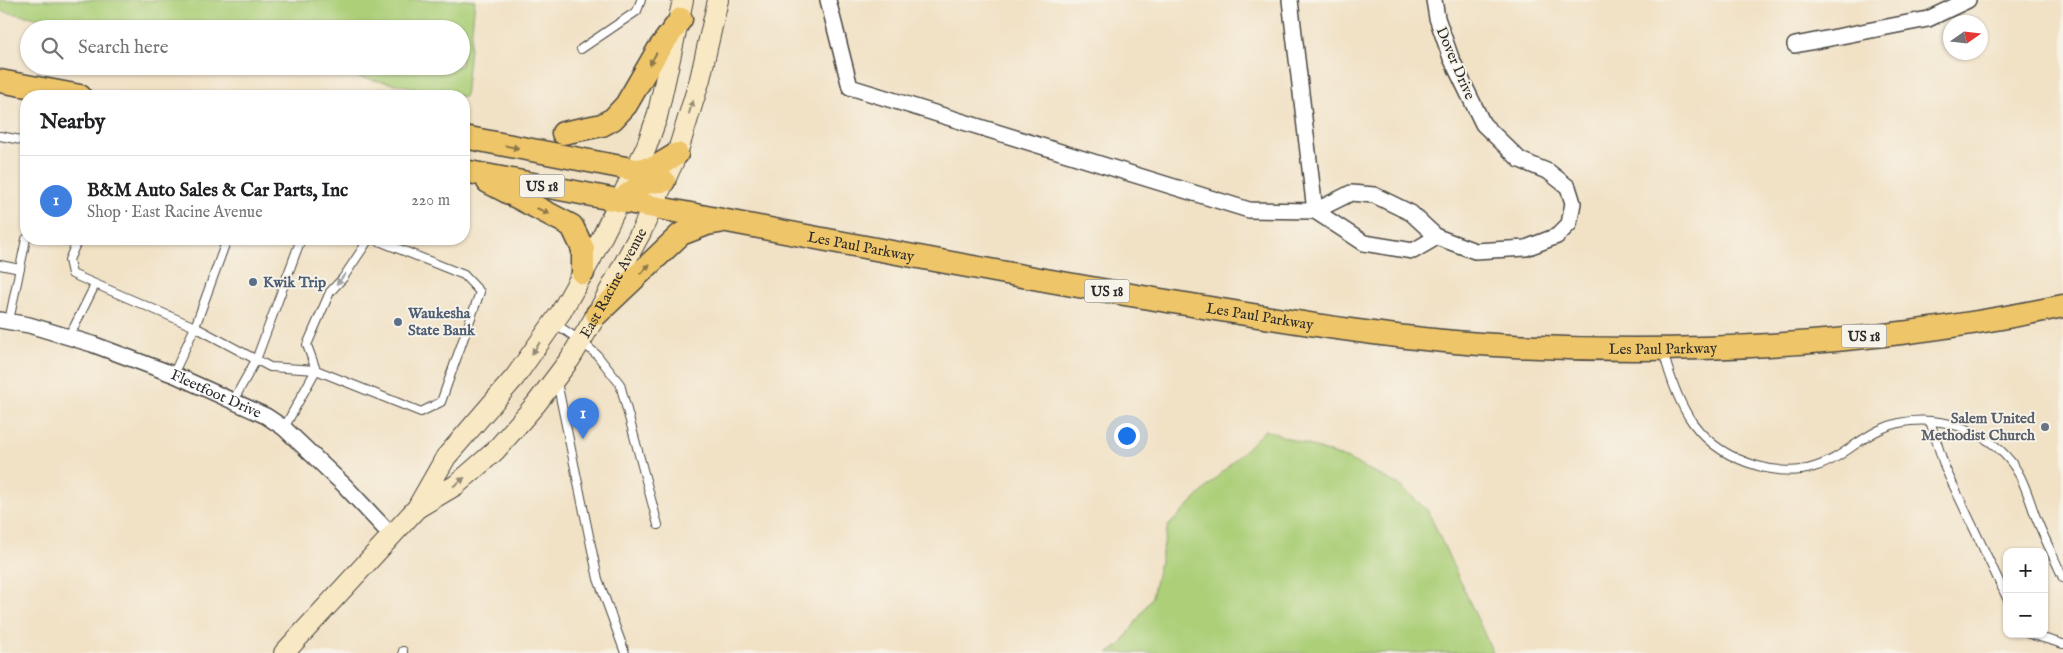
<!DOCTYPE html>
<meta charset="utf-8">
<style>
body{margin:0;font-family:"IM FELL English",serif;background:#f6f6f6;color:#202124}
.controls{position:absolute;right:15px;bottom:15px;display:grid;overflow:hidden;border-radius:10px;box-shadow:0 1px 4px #0004}
.controls button{width:45px;height:45px;display:grid;place-items:center;padding:0;border:0;border-bottom:1px solid #e0e0e0;background:#fff;color:#202124;font:25px sans-serif}
.compass{position:absolute;left:1943px;top:15px;width:45px;height:45px;border-radius:50%;background:#fff;box-shadow:0 1px 4px #0004;rotate:76deg}
.you{position:absolute;left:1126px;top:435px;width:18px;height:18px;margin:-12px;border:4px solid #fff;border-radius:50%;background:#1a73e8;box-shadow:0 0 0 8px #1a73e833}
.badge{display:grid;place-items:center;width:32px;height:32px;border-radius:50%;background:#b5179e;color:#fff;font-size:16px;font-weight:700}
.pin{position:absolute;translate:-50% -41px;filter:drop-shadow(0 1px 2px #0008)}
.pin::after{content:'';position:absolute;top:26px;width:18px;height:15px;background:inherit;clip-path:polygon(0 0,100% 0,50% 100%)}
.list{margin:0;padding:0;list-style:none}
h2{display:flex;justify-content:space-between;align-items:center;height:65px;margin:0;padding:0 20px;font-size:21px}
h2 small{font-size:16px;font-weight:400;color:#757577}
.list li{display:grid;grid-template-columns:32px 1fr auto;gap:15px;align-items:center;box-sizing:border-box;height:90px;padding:0 20px;border-top:1px solid #e0e0e0}
.list b{display:block;font-size:19px;white-space:nowrap}
.list p{margin:0;font-size:16px;white-space:nowrap;color:#757577}
.list em{font-size:16px;font-style:normal;color:#757577}
.icon{flex:none;width:28px;height:28px;fill:none;stroke:currentColor;stroke-width:2;stroke-linecap:round;stroke-linejoin:round}
.map{position:relative;flex:none;width:2063px;height:653px;overflow:hidden}
.search{position:absolute;background:#fff;box-shadow:0 1px 4px #0004;left:20px;top:20px;width:450px;height:55px;display:flex;align-items:center;gap:12px;box-sizing:border-box;padding:0 18px;border-radius:28px;color:#757577;font-size:19px}
.panel{position:absolute;background:#fff;box-shadow:0 1px 4px #0004;left:20px;top:90px;width:450px;height:155px;border-radius:20px}
.map>svg:first-child{display:block}
.green{fill:#accf78;stroke:#6c7d52}
.lines{fill:none;stroke-linecap:round;stroke-linejoin:round}
.service-casing{stroke:#494642;stroke-width:10}
.minor-casing{stroke:#494642;stroke-width:18}
.secondary-casing{stroke:#494642;stroke-width:22}
.primary-casing{stroke:#494642;stroke-width:25}
.service{stroke:#fff;stroke-width:8}
.minor{stroke:#fff;stroke-width:15}
.secondary{stroke:#f8e8c3;stroke-width:20}
.primary{stroke:#eec569;stroke-width:22}
.oneway{fill:#8c784a}
.oneway2{fill:#928a77}
.oneway3{fill:#a0a0a0}
.service-dot{fill:#5c6f8a;stroke:#f7f3e8;stroke-width:2}
.worship-dot{fill:#6b7280;stroke:#f7f3e8;stroke-width:2}
.labels{text-anchor:middle;stroke-width:4;stroke-linejoin:round;paint-order:stroke}
.shield{fill:#f7f3e8;stroke:#686764;stroke-width:1}
.shield-label{font-size:14px;font-weight:bold;fill:#2b2b2b}
.street-label{font-size:15px;fill:#2b2b2b;stroke:#f7f3e8}
.service-label{font-size:15px;font-weight:bold;fill:#4e5e75;stroke:#f7f3e8;text-anchor:start}
.worship-label{font-size:15px;font-weight:bold;fill:#5b616d;stroke:#f7f3e8;text-anchor:end}
</style>
<div class="map">
<svg width="2063" height="653" viewBox="0 0 2063 653">
<rect width="100%" height="100%" fill="#f7f3e8"/>
<filter id="ink" filterUnits="userSpaceOnUse"><feTurbulence type="fractalNoise" baseFrequency=".02" numOctaves="2"/><feDisplacementMap in="SourceGraphic" scale="10" xChannelSelector="R" yChannelSelector="G"/><feConvolveMatrix kernelMatrix="1 2 1 2 8 2 1 2 1" color-interpolation-filters="sRGB"/></filter>
<filter id="wash" filterUnits="userSpaceOnUse"><feTurbulence type="fractalNoise" baseFrequency=".0096" numOctaves="4" result="noise"/><feDisplacementMap in="SourceGraphic" scale="20" xChannelSelector="R" yChannelSelector="G"/><feGaussianBlur stdDeviation="1.12" result="paint"/><feColorMatrix in="noise" values="0 0 0 0 0 0 0 0 0 0 0 0 0 0 0 0 0 1.4 0 .05"/><feComposite in="paint" operator="in"/></filter>
<g filter="url(#wash)">
<rect width="100%" height="100%" fill="#f1e1c5"/>
<g class="green">
<polygon points="0,0 475,0 465,97 299,66 461,66 461,29 95,29 0,11"/>
<polygon points="1265,430 1348,459 1399,485 1428,511 1493,653 1108,653 1121,645 1152,597 1168,526"/>
</g>
</g>
<g filter="url(#ink)">
<g class="lines">
<defs>
<g id="service">
<polyline points="581,49 637,11 641,0"/>
<polyline points="0,136 26,141"/>
<polyline points="78,239 69,260 72,274 195,327 270,367 316,370 421,412 441,402 480,292 464,275 374,239"/>
<polyline points="0,265 20,269"/>
<polyline points="9,321 26,239"/>
<polyline points="554,323 581,341 597,355 620,384 658,525"/>
<polyline points="69,337 95,285"/>
<path d="M1663,351C1678,408 1697,449 1758,466C1775,471 1797,473 1814,467C1839,460 1856,441 1879,430C1918,411 1969,422 2000,450C2021,469 2026,490 2035,515C2043,536 2054,557 2063,578"/>
<polyline points="173,375 195,327 227,239"/>
<polyline points="557,382 598,579 625,653"/>
<polyline points="233,401 256,360 301,239"/>
<polyline points="1930,421 1945,468 2007,598"/>
<polyline points="284,428 316,370 307,345 330,292 343,278 369,239"/>
<polyline points="2029,634 2063,644"/>
<polyline points="403,651 403,653"/>
</g>
<g id="minor">
<polyline points="828,0 850,87 1249,210 1315,211 1351,193 1374,195 1411,213 1437,237 1475,251 1526,248 1557,236 1569,224 1573,203 1568,187 1549,172 1520,160 1483,124 1451,58 1437,18 1434,0"/>
<polyline points="1290,0 1315,211 1364,243 1413,251 1437,237"/>
<polyline points="1795,45 1928,19 1968,0"/>
<path id="s1" d="M0,320L29,325L92,344L175,375L266,416L284,428L344,485L392,536"/>
</g>
<g id="secondary">
<path id="s2" d="M419,507L456,485L495,451L536,404L570,359L597,314L641,232L677,154L700,79L718,0"/>
<polyline points="284,653 417,508 446,457 515,377 561,312 591,259 646,148 657,117 683,0"/>
</g>
<g id="primary">
<polyline points="0,81 80,96"/>
<polyline points="563,133 602,125 613,119 626,105 658,50 681,19"/>
<polyline points="464,137 636,170 654,168 677,154"/>
<path id="s3" d="M464,171C690,213 916,259 1143,297C1266,317 1389,340 1513,346C1697,355 1883,344 2063,306"/>
<polyline points="488,182 572,226 583,249 583,273"/>
<path d="M621,200C636,188 644,180 664,181"/>
<polyline points="597,314 681,234 707,224 719,222"/>
</g>
</defs>
<use href="#service" class="service-casing"/>
<use href="#minor" class="minor-casing"/>
<use href="#secondary" class="secondary-casing"/>
<use href="#primary" class="primary-casing"/>
<use href="#service" class="service"/>
<use href="#minor" class="minor"/>
<use href="#secondary" class="secondary"/>
<use href="#primary" class="primary"/>
</g>
<defs><path id="oneway-solid" d="M-6-.8H1V-3.2L6.5 0L1 3.2V.8H-6Z" transform="scale(1.25)"/></defs>
<g class="oneway">
<use href="#oneway-solid" transform="translate(653 59) rotate(119)"/>
<use href="#oneway-solid" transform="translate(512 147) rotate(11)"/>
<use href="#oneway-solid" transform="translate(543 211) rotate(24)"/>
<use href="#oneway-solid" transform="translate(645 269) rotate(-45)"/>
</g>
<g class="oneway2">
<use href="#oneway-solid" transform="translate(691 107) rotate(-73)"/>
<use href="#oneway-solid" transform="translate(536 348) rotate(125)"/>
<use href="#oneway-solid" transform="translate(459 482) rotate(-37)"/>
</g>
<use class="oneway3" href="#oneway-solid" transform="translate(341 279) rotate(130)"/>
</g>
<g class="service-dot">
<circle cx="253" cy="282" r="5"/>
<circle cx="398" cy="322" r="5"/>
</g>
<circle class="worship-dot" cx="2045" cy="427" r="5"/>
<g class="labels">
<g class="shield">
<rect x="519.5" y="174.5" width="45" height="23" rx="4"/>
<rect x="1084.5" y="279.5" width="45" height="23" rx="4"/>
<rect x="1841.5" y="324.5" width="45" height="23" rx="4"/>
</g>
<g class="shield-label">
<text x="542" y="191">US 18</text>
<text x="1107" y="296">US 18</text>
<text x="1864" y="341">US 18</text>
</g>
<g class="street-label">
<text transform="translate(1456 63) rotate(67)" y="5">Dover Drive</text>
<text dy="5" stroke="none"><textPath href="#s3" startOffset="404">Les Paul Parkway</textPath></text>
<text dy="5" stroke="none"><textPath href="#s2" startOffset="301">East Racine Avenue</textPath></text>
<text dy="5" stroke="none"><textPath href="#s3" startOffset="809">Les Paul Parkway</textPath></text>
<text dy="5" stroke="none"><textPath href="#s3" startOffset="1214">Les Paul Parkway</textPath></text>
<text dy="5" stroke="none"><textPath href="#s1" startOffset="229">Fleetfoot Drive</textPath></text>
</g>
<g class="service-label">
<text x="263" y="287">Kwik Trip</text>
<text x="408" y="318">Waukesha<tspan x="408" dy="17">State Bank</tspan></text>
</g>
<g class="worship-label">
<text x="2035" y="423">Salem United<tspan x="2035" dy="17">Methodist Church</tspan></text>
</g>
</g>
</svg>
<div class="controls">
<button>+</button>
<button>−</button>
</div>
<svg class="compass" viewBox="-18 -18 36 36"><path d="M0-13l5 13h-10z" fill="#e53935"/><path d="M0 13l5-13h-10z" fill="#757577"/></svg>
<div class="you"></div>
<div class="pin badge" style="left:583px;top:439px;background:#3f7fe0">1</div>
<div class="search"><svg class="icon" aria-label="search" viewBox="0 0 24 24"><circle cx="10" cy="10" r="6"/><path d="M15 15l6 6"/></svg>Search here</div>
<section class="panel">
<h2>Nearby<small></small></h2>
<ul class="list">
<li><span class="badge" style="background:#3f7fe0">1</span><div><b>B&amp;M Auto Sales &amp; Car Parts, Inc</b><p>Shop · East Racine Avenue</p></div><em>220 m</em></li>
</ul>
</section>
</div>
